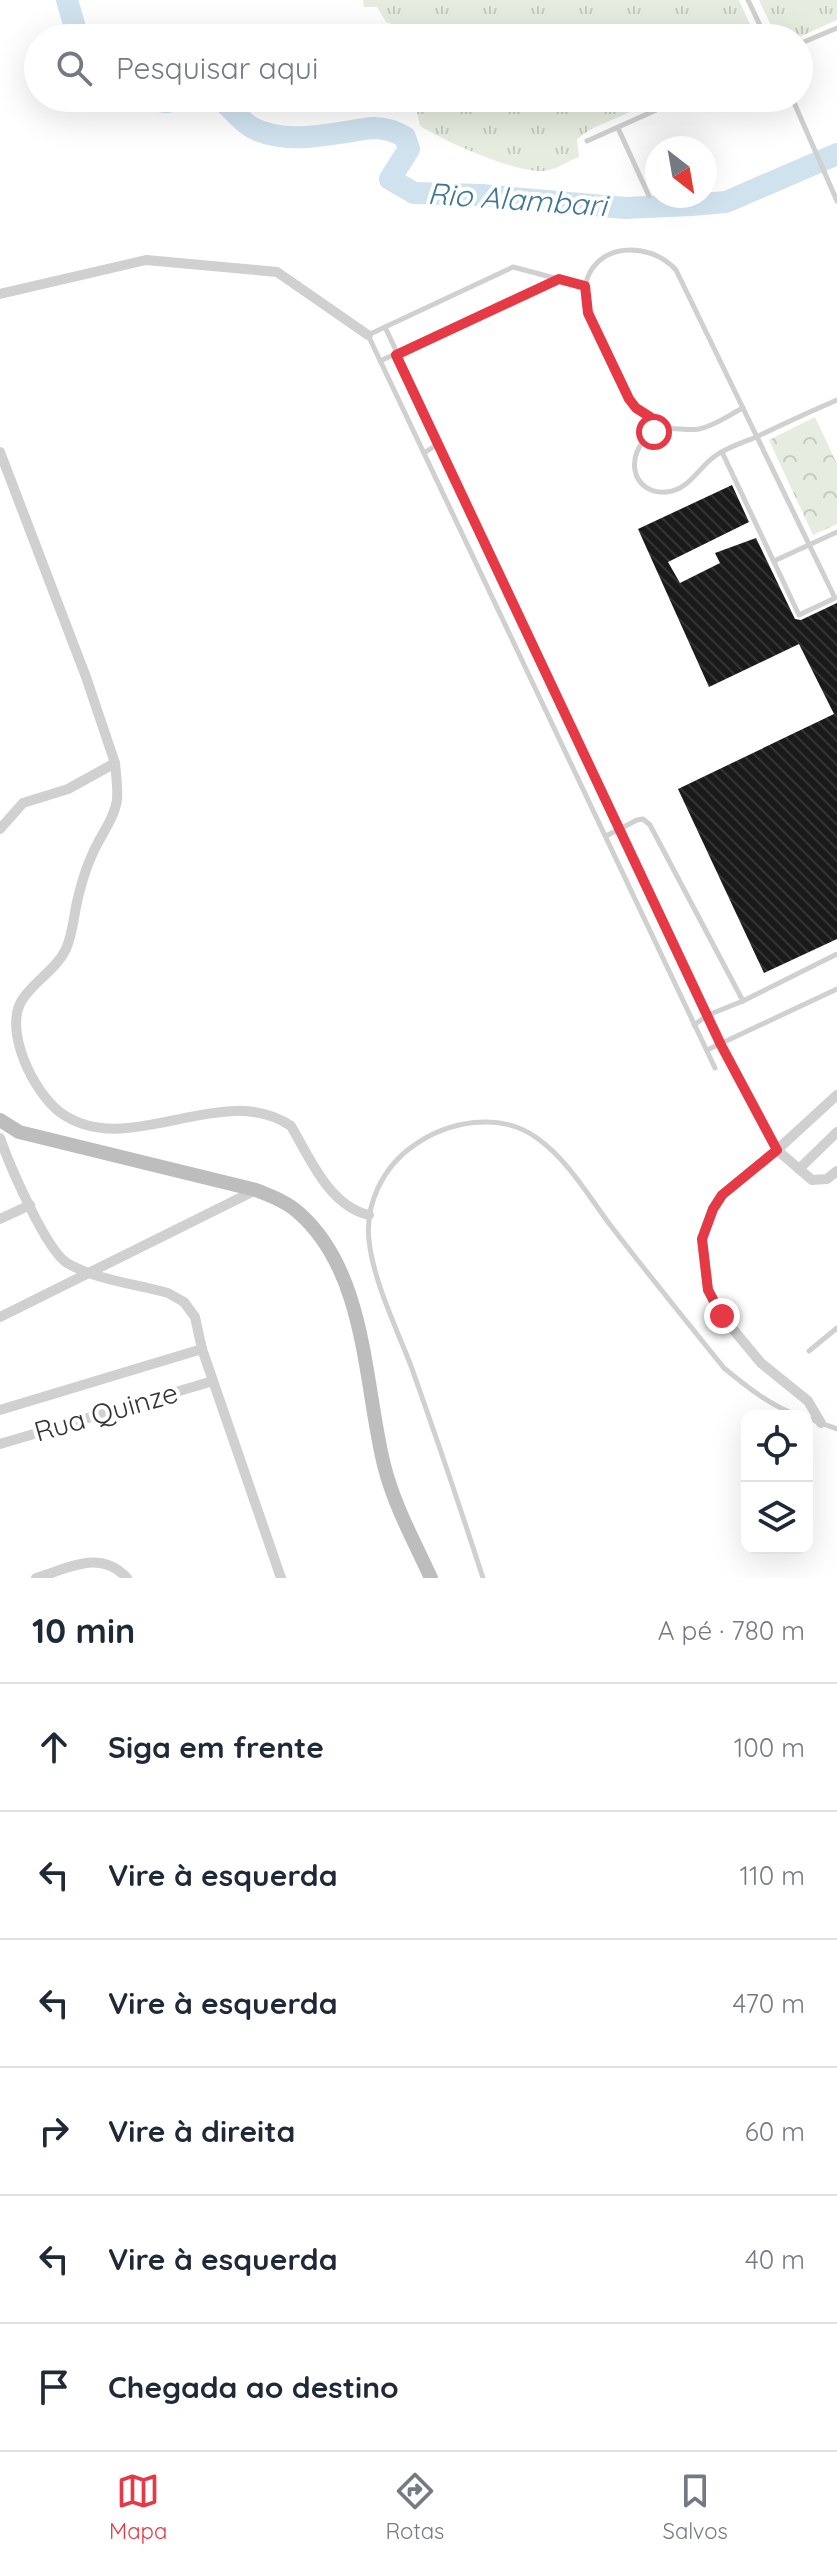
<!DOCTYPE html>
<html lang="pt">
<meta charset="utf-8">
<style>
body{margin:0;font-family:Quicksand,sans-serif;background:#f2f2f3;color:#1f2937}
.controls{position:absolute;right:24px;bottom:24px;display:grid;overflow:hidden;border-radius:16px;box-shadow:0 8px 32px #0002}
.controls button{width:72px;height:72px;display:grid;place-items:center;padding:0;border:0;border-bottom:2px solid #e0e1e3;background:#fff;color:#1f2937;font:40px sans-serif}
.compass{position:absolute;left:645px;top:136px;width:72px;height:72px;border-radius:50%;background:#fff;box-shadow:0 8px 32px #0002;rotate:149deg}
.stop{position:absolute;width:24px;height:24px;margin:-18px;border:6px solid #e63946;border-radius:50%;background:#fff}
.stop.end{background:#e63946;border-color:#fff;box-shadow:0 2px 8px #0008}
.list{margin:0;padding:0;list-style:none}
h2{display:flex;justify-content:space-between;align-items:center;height:104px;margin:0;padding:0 32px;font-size:34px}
h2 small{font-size:26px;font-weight:400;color:#747a83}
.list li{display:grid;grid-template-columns:52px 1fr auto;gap:24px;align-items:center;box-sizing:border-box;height:128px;padding:0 32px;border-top:2px solid #e0e1e3}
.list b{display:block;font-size:30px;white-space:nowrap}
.list em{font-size:26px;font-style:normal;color:#747a83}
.icon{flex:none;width:44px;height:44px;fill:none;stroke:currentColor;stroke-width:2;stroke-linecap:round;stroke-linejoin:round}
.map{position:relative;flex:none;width:837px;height:1578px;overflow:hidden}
.search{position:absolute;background:#fff;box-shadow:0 8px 32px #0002;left:24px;right:24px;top:24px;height:88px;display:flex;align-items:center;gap:20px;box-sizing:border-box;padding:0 28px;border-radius:44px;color:#747a83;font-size:30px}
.sheet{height:872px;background:#fff}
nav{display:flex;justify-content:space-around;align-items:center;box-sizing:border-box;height:112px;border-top:2px solid #e0e1e3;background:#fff;font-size:22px;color:#747a83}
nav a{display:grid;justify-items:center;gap:4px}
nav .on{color:#e63946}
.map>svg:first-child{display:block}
.grass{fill:url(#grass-tufts)}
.forest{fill:url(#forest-crowns)}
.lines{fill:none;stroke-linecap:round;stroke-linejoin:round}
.river{stroke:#cfe2ee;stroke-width:22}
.building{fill:url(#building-back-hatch)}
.service{stroke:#d0d0d0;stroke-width:5}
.minor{stroke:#d0d0d0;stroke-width:10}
.secondary{stroke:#bdbdbd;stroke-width:14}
.route{stroke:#e63946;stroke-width:10}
.labels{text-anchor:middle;stroke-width:8;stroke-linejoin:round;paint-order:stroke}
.street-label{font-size:28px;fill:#333;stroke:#fff}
.water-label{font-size:30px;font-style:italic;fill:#3f7597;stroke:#fff}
</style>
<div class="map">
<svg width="837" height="1578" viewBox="0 0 837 1578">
<defs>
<pattern id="grass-tufts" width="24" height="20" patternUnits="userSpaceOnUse" patternTransform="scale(2)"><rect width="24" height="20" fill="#e6ecdf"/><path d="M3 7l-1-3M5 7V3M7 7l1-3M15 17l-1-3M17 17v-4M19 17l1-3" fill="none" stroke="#c6cbc0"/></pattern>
<pattern id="forest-crowns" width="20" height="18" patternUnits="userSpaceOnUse" patternTransform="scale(2)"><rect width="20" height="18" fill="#e6ecdf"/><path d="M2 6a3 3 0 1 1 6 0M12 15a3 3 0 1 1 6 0" fill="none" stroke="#c6cbc0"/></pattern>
<pattern id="building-back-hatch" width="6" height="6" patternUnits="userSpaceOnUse" patternTransform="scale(2)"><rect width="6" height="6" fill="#1a1a1a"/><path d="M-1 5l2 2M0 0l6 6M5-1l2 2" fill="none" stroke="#333"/></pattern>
</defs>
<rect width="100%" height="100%" fill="#fff"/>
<g class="grass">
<polygon points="363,0 739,0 756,38 402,38 400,27 386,22 377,7 364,7"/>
<polygon points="759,0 837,0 837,20 797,38 777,38"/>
<path d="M414,98H662L591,129L577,139L579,157C568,161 555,170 544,171C515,173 446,142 420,126Z"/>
</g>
<polygon class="forest" points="815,417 837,464 837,524 813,535 769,440"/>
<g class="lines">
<g class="river">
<polyline points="67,0 78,38"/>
<polyline points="135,98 167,102 189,98"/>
<path d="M218,98C231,106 238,119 251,127C287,147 335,132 373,128C386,128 394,131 405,137L409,149L390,179L414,193L481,195L626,208L691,205L726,202L837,154"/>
</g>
</g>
<polygon class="building" points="732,485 749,522 668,562 680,583 720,563 715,553 756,538 795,619 801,620 837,603 837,939 764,973 678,789 834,714 799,644 709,687 638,529"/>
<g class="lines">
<g class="service">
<polyline points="748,0 766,38"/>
<polyline points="799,44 837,28"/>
<polyline points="792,98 837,201"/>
<polyline points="618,128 649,196"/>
<polyline points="587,141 683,98"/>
<polyline points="585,286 513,267 368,335 715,1068"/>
<polyline points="385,327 721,1045 777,1149"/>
<polyline points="380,361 558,280"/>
<path d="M743,408C729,415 714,426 699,429C682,432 667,423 652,434C624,452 630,495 667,492C689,490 699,467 715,456C726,448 741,443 754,438C781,425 809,412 837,400"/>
<path d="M666,427L636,408L629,399L588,313C586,304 583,296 585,287C593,242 649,240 676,270L835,598L799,615L722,452"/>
<polyline points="424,453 438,444"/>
<polyline points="774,561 837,532"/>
<polyline points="606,836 637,820 643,819 650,825 743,1001"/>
<polyline points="694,1025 708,1015 743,1001 837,954"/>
<polyline points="707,1050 837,989"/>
<polyline points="809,1351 837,1328"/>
<polyline points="807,1418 837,1429"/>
<path d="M483,1578C460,1507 436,1436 411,1366C396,1327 373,1280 369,1240C365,1204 383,1167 413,1146C448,1121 500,1111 537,1138C568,1160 589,1197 611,1226C648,1274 686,1321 724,1368C747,1387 772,1407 800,1416"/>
</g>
<g class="minor">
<polyline points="0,294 146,260 277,272 368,335"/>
<polyline points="0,452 86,677 115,763 68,789 23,803 0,829"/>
<path d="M115,763C116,775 118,787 117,800C114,820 99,837 92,855C87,866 83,878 80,890C74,909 74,931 66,949C56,970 34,981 22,1000C3,1031 34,1093 61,1113C128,1161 222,1079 291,1126C310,1158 329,1206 369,1215"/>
<path d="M0,1138C9,1164 46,1250 67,1263C96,1280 136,1284 168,1293L184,1302L195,1317L202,1349L281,1578"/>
<polyline points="777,1150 812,1180 827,1179 837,1171"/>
<polyline points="799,1169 837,1132"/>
<polyline points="0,1219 30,1205"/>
<polyline points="0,1317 256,1190"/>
<polyline points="0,1410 202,1349"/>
<polyline points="821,1423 808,1401 761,1363 722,1316 708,1290 702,1239 713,1209 722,1195 777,1150 837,1095"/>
<polyline points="0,1444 213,1381"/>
<path d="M36,1578C70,1568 100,1549 127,1578"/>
</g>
<path class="secondary" d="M0,1120L19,1132L256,1190C271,1196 287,1202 299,1213C367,1273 364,1384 384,1465C394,1505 414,1541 431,1578"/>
</g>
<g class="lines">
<polyline class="route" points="654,432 666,427 636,408 629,399 588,313 585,286 559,279 396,355 721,1045 777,1150 722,1195 713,1209 702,1239 708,1290 722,1316"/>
</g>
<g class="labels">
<g class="street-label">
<text transform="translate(106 1412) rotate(-16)" y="10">Rua Quinze</text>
</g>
<g class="water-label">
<text transform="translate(517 200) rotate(4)" y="10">Rio Alambari</text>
</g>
</g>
</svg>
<div class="controls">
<button><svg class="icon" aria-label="locate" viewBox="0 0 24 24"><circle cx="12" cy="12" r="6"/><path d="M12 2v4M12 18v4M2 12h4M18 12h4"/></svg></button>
<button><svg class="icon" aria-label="layers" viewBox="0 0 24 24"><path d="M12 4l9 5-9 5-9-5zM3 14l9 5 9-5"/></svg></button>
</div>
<svg class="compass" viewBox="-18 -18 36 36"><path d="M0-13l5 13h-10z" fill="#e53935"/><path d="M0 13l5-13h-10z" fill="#747a83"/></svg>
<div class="stop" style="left:654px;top:432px"></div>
<div class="stop end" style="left:722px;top:1316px"></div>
<div class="search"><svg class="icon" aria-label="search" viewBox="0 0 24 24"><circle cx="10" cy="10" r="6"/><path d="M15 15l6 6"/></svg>Pesquisar aqui</div>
</div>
<section class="sheet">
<h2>10 min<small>A pé · 780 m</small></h2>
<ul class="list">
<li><svg class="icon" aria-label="ahead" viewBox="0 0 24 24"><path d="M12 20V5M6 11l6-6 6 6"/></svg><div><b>Siga em frente</b></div><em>100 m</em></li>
<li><svg class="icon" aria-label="left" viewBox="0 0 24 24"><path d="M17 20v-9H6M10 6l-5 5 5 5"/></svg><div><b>Vire à esquerda</b></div><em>110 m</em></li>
<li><svg class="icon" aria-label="left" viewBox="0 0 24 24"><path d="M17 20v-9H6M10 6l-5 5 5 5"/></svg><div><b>Vire à esquerda</b></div><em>470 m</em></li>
<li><svg class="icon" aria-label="right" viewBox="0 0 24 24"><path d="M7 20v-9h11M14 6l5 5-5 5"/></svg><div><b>Vire à direita</b></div><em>60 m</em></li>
<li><svg class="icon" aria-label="left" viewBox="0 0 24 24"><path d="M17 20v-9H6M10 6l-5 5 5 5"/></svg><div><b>Vire à esquerda</b></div><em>40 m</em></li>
<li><svg class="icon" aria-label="arrive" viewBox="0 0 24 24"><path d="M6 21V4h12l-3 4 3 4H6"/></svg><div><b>Chegada ao destino</b></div></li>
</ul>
</section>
<nav>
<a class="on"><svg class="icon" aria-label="map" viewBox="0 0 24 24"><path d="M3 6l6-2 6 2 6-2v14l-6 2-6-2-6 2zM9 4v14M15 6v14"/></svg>Mapa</a>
<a><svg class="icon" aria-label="directions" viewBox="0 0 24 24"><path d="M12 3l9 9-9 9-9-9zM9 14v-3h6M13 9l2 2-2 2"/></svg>Rotas</a>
<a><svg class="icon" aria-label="saved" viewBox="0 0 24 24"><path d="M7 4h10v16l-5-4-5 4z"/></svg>Salvos</a>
</nav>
